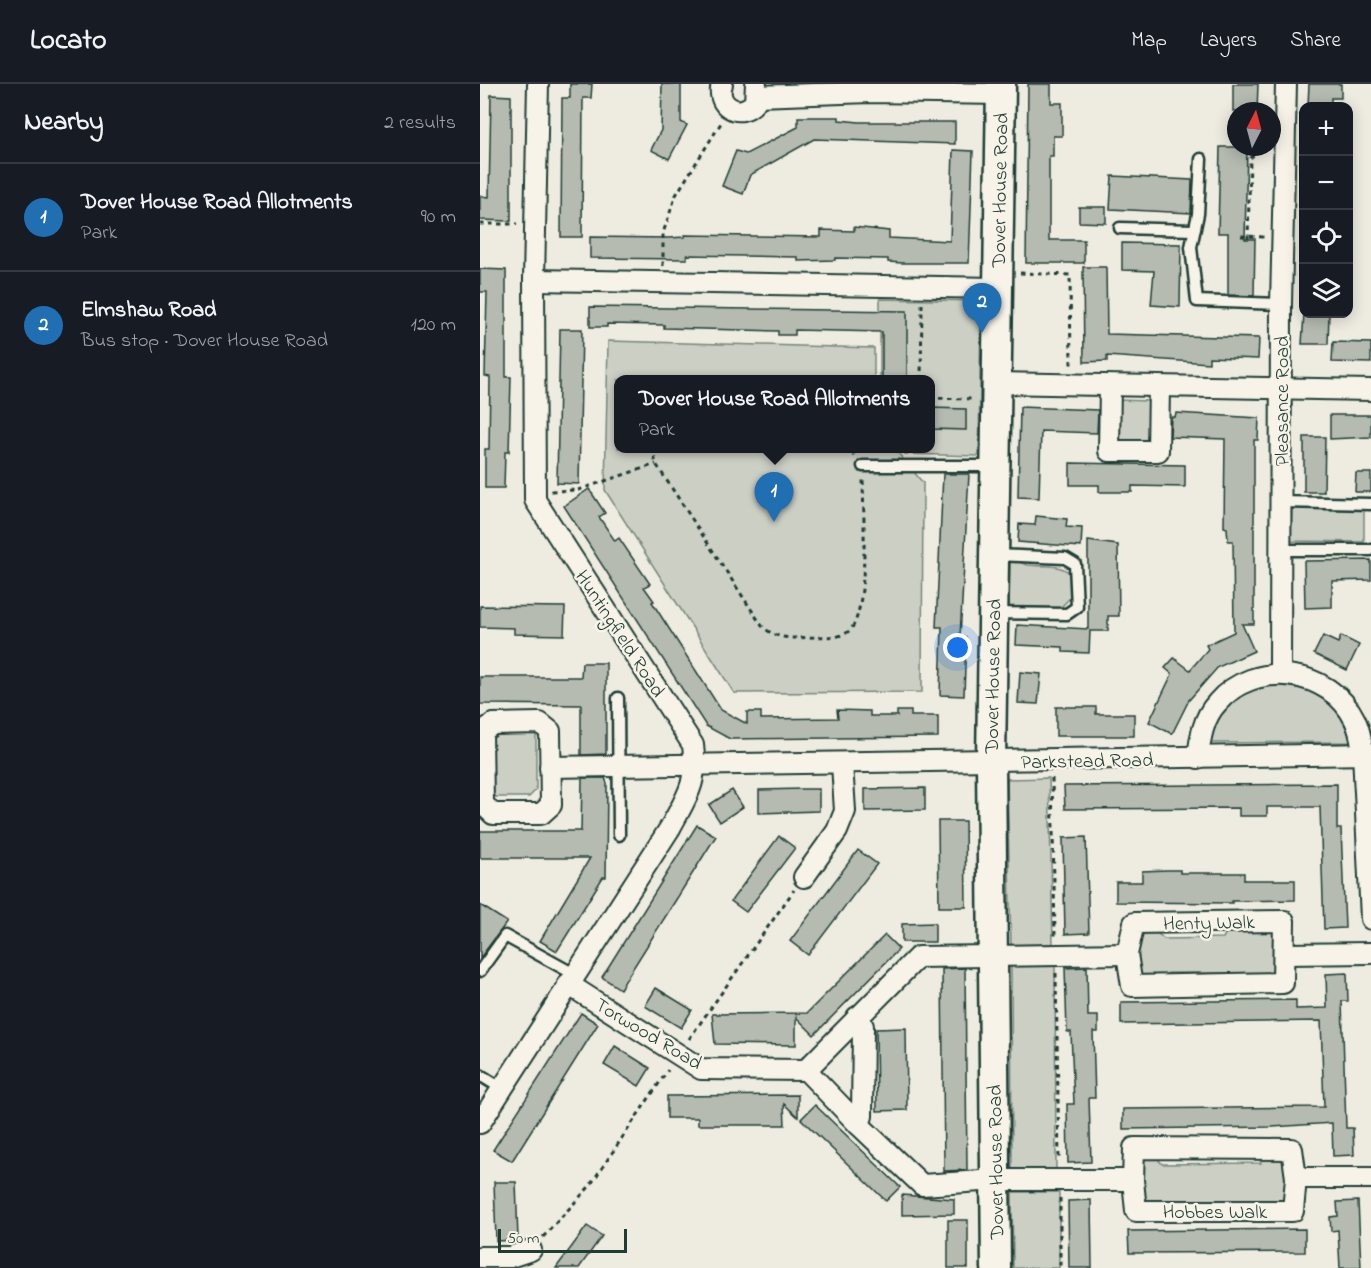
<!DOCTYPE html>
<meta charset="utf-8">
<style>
body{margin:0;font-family:"Indie Flower",sans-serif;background:#242831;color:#f1f3f6}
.controls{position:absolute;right:18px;top:18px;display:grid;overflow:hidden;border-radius:12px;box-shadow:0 3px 15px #0003}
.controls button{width:54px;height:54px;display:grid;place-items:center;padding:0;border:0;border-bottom:2px solid #363941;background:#171b24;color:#f1f3f6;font:30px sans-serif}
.compass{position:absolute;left:747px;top:18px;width:54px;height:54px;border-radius:50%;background:#171b24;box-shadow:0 3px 15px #0003;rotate:6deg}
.scale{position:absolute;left:18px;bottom:15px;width:129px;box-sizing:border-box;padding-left:6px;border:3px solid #1f3d34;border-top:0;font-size:16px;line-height:21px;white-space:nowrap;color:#1f3d34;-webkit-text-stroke:4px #f7f3e8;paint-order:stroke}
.you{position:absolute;left:478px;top:564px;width:21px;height:21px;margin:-15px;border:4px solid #fff;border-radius:50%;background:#1a73e8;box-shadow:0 0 0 9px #1a73e833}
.badge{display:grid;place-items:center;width:39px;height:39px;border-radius:50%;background:#1f6fb2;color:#fff;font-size:20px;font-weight:700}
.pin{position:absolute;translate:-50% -50px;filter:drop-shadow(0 2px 3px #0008)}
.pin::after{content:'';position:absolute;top:32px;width:21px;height:18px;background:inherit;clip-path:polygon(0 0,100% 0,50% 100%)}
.popup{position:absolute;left:134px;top:291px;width:321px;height:78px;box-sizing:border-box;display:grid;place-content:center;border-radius:12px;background:#171b24;filter:drop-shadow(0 2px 4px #0005);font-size:20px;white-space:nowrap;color:#9ea1a6}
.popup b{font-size:22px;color:#f1f3f6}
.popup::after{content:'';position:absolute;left:50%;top:100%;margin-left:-12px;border:12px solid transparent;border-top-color:#171b24}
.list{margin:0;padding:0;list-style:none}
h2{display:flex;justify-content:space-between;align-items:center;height:78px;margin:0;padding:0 24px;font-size:26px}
h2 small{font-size:20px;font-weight:400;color:#9ea1a6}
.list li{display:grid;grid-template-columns:39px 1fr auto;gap:18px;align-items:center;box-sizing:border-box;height:108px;padding:0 24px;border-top:2px solid #363941}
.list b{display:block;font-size:22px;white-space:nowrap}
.list p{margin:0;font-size:20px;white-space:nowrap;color:#9ea1a6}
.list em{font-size:20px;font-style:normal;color:#9ea1a6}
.icon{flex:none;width:33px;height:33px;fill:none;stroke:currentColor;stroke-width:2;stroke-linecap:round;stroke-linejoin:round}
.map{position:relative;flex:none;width:891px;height:1184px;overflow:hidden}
header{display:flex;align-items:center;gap:36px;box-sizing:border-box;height:84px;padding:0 30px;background:#171b24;border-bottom:2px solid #363941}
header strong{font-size:28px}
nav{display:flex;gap:33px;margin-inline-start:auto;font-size:21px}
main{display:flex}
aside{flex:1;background:#171b24}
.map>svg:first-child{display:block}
.green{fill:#cccfc4;stroke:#76867c;stroke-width:1.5}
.building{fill:#b5bbb0;stroke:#1f3d34;stroke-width:1.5}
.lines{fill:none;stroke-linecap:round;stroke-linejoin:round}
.lane-casing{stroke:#1f3d34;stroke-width:15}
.street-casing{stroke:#1f3d34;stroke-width:24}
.secondary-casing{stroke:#1f3d34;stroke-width:33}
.path{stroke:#1f3d34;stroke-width:3;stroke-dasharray:4.5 4.5;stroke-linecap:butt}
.lane{stroke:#f7f3e8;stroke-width:10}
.street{stroke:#f7f3e8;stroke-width:20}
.secondary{stroke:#f7f3e8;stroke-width:28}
.labels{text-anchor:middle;stroke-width:5;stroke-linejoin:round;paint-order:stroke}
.street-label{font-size:20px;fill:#1f3d34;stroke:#f7f3e8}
</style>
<header>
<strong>Locato</strong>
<nav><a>Map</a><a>Layers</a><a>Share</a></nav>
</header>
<main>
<aside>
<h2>Nearby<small>2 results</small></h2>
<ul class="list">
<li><span class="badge">1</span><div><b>Dover House Road Allotments</b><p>Park</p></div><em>90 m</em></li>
<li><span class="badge">2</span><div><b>Elmshaw Road</b><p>Bus stop · Dover House Road</p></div><em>120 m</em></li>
</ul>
</aside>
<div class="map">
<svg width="891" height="1184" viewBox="0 0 891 1184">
<rect width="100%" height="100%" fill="#eeece1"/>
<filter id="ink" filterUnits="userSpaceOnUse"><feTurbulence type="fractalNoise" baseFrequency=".0167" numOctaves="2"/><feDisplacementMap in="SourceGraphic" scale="12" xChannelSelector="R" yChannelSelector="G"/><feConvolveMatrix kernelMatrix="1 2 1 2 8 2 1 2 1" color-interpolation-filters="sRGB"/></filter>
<g filter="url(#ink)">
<g class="green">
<polygon points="400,215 501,217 499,372 425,370 421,365 450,364 450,296 400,295"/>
<polygon points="128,257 394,264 394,295 138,296 138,364 415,365 443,399 442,608 254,609 125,406"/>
<polygon points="637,316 669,317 670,360 638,359"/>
<polygon points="812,423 884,424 884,458 811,457"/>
<path d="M530,476C538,476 542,480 548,481C565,483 577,479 590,489L591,513L580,524L545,523L541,528H529Z"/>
<path d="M811,599C849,611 858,621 872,658L728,659C743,611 764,605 811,599Z"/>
<polygon points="16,647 50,647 56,651 56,706 49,713 14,713 8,707 8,652"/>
<polygon points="569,694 573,860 531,861 527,695"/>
<polygon points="669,842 684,855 743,854 750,842 794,846 799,859 796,894 774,897 766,889 688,889 681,898 658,893 656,852"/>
<polygon points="531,879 575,879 576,1089 532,1089"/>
<polygon points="777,1067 807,1075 811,1087 805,1118 792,1125 782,1116 693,1116 688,1124 665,1122 661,1078 673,1069 682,1080 781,1079"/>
<polygon points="532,1108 579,1108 579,1184 533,1184"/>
</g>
<g class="building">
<polygon points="90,0 112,0 111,14 103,14 102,153 81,153 82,14 90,14"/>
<polygon points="182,0 201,0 201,38 207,41 189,75 171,66 181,46"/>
<polygon points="548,0 571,0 571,19 582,19 582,52 573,52 573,72 569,72 569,156 604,156 604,179 546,179"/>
<polygon points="753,0 778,0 777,27 753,27"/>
<polygon points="829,0 861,0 861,14 851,14 851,22 828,22"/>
<polygon points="11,11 31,12 31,137 0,136 0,112 9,113"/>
<polygon points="318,33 359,33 359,36 379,38 475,38 475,60 334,55 270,91 263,110 242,102 256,67 266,70 318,43"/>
<polygon points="740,63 767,63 765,155 775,155 774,212 748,211 748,149 738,149"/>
<polygon points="473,66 493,67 489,179 423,179 408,178 408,175 355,174 355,176 318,177 318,173 207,171 207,175 110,174 110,153 189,154 205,153 205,151 341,153 341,146 374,147 374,143 409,147 409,154 470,157"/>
<polygon points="632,92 712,96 711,129 630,125"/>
<polygon points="599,123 626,123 626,139 599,138"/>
<polygon points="642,159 701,160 700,223 671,221 674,187 642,186"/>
<polygon points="603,183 626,183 627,250 779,254 778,275 729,273 729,279 627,272 627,277 604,278"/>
<polygon points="0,185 26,186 26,293 31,293 29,368 25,368 24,404 5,404 5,365 9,365 10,293 5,292 7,208 0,208"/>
<polygon points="110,223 427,227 427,296 402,296 402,248 315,246 315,251 298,251 298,247 184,244 184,241 127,240 127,243 110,243"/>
<polygon points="824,230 849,230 848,260 822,260"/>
<polygon points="80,245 102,245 99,400 77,399"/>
<polygon points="853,258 891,259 891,279 852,278"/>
<polygon points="540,323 618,326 617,349 561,347 559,414 538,413"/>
<polygon points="450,324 486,325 486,346 450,345"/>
<polygon points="696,329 779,334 778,356 774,356 774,540 762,540 774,567 738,583 709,616 692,650 669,638 692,590 685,584 694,574 710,586 728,565 726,561 754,548 753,457 748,457 747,444 744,443 745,355 690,353 691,333 695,333"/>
<polygon points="850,331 891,331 891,353 850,355"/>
<polygon points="824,353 845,353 844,408 824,408"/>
<polygon points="590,379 705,381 705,403 652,402 652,408 619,408 619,401 590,401"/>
<polygon points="876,389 891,389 891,408 875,408"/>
<polygon points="463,390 489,390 480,553 486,553 484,612 460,611 462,543 456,543"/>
<polygon points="109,405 125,429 119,433 135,457 139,454 170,500 164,503 174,517 172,518 241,626 267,640 267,628 281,628 281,635 358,634 357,626 390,627 390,632 417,632 417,627 431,627 431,632 458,632 458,653 250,655 226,642 84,422"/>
<polygon points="556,432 587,435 586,443 602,444 601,463 538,458 539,440 555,441"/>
<polygon points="608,457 638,461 639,532 628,532 628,547 610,547 609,569 583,568 583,563 536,561 537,541 608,545"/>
<polygon points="891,476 891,496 852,497 852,523 825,524 824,477"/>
<polygon points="0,522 85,523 84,551 34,550 34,544 0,543"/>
<polygon points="843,552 858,559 861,552 879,561 867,586 834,570"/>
<polygon points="102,579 126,579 126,670 101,671 101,621 0,620 0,593 101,593"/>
<polygon points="540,588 561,590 558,620 538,619"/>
<polygon points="576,623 616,623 616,630 654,630 654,652 576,652"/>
<polygon points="102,694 125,694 127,699 126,793 123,793 77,867 60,857 110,774 0,774 0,747 101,747"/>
<polygon points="857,700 857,745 861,745 865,844 844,845 840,723 787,723 787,732 759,732 759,724 585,725 584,702"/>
<polygon points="445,704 445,726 385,727 385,705"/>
<polygon points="322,705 339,705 339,727 279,729 279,706"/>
<polygon points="252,706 263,723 240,738 229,721"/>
<polygon points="458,737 485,737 486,823 459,823"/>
<polygon points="217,741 236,752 140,905 122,893"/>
<polygon points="299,752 315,764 266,828 251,817"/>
<polygon points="606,753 609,849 585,850 583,754"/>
<polygon points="378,766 397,780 328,871 310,857"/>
<polygon points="687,786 700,786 700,789 764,789 764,796 815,796 815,816 752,817 752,819 636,818 636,798 662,798 662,787"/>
<polygon points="0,821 27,838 0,874"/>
<polygon points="455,839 455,858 422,858 422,840"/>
<polygon points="405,851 419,865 334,951 316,933 316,961 235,960 232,930 327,929"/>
<polygon points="607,883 608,932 618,932 618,948 613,948 615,1014 609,1014 611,1078 588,1079 587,1020 594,1020 591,948 587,948 585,884"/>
<polygon points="485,884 487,1086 464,1087 462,885"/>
<polygon points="867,889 868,917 862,917 866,1044 873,1044 874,1071 853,1072 852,1039 792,1043 643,1045 643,1025 844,1023 841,937 641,940 641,918 816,916 816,925 847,924 846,890"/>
<polygon points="176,904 212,926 201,944 165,922"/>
<polygon points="101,929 118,940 32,1077 13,1066"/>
<polygon points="426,944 427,1026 397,1027 396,945"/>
<polygon points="135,962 170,984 159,1002 124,981"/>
<polygon points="318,1011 318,1033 304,1020 305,1041 218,1041 218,1034 187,1034 187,1012"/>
<polygon points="335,1021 420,1103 406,1117 321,1035"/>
<polygon points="14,1098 36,1098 38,1156 16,1157"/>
<polygon points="422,1111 474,1115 474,1130 422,1131"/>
<polygon points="611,1116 612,1184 589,1184 588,1117"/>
<polygon points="878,1117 881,1184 860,1184 858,1146 851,1147 850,1133 858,1132 857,1118"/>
<rect x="468" y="1136" width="20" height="48"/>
<polygon points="107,1142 122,1152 99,1184 76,1184"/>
<polygon points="825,1145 825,1168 649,1169 648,1147"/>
</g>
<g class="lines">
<defs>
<g id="lane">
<polyline points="721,75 718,130 711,163 717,217 801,220"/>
<polyline points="640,144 713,146"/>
<polyline points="383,382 514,382"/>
<polyline points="802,418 891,420"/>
<polyline points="801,466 891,466"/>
<polyline points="514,529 587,530 597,523 595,480 585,474 516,471"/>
<polyline points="138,614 139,751"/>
<polyline points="0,887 25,852 94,890"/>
<polyline points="0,991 21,1004"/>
</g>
<g id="street">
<path d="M242,0C235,22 260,36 275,18L276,0"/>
<polyline points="277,12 390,8 521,10"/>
<polyline points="54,196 517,204"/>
<polyline points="516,299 891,306"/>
<polyline points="630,302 629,367 678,367 679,303"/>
<polyline points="800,590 801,220 806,0"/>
<polygon points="60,639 70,647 71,721 61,730 13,730 3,720 2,648 13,640"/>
<path d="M718,674C720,655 723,634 737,619C774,575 850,584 875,636C885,658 883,684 885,708C887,750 889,793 891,835"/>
<polyline points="70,683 891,670"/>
<polyline points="324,793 357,747 365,727 362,680"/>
<polygon points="804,837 803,899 652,902 647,870 654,839"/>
<polyline points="805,870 891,869"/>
<polyline points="88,900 221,985 326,986"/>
<polyline points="377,933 383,942 382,1032 379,1041 442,1101 516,1096 653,1096"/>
<polyline points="326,986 438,873 647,870"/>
<polyline points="326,986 379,1041"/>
<path d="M0,1039L190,744C207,712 218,700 213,661L55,416L54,196L58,0"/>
<polygon points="654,1064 812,1065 816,1094 813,1127 656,1127 653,1096"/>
<polyline points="816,1094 891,1094"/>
<polyline points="0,1173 30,1173 51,1166"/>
</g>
<polyline id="secondary" points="516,1184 511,678 521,0"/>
</defs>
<use href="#lane" class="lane-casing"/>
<use href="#street" class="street-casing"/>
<use href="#secondary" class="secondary-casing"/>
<g class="path">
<polyline points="0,140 37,140"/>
<polyline points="761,152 786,153"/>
<polyline points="768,155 770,74 783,63"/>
<polyline points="183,182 183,149 196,111 241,39"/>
<polyline points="540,189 590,191 591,282"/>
<polyline points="441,296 442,220"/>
<polyline points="450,314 493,315"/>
<path d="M172,364L176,380L282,542C297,557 315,554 334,553C345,552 360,555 369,547C390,529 383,423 383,393"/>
<polyline points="367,364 374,372"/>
<polyline points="71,407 98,406 176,380"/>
<polyline points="572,694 575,852"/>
<polyline points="576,889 579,1077"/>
<polyline points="209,955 314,806"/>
<polyline points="580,1114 580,1184"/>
<polyline points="63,1153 109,1103 188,986"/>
</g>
<use href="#lane" class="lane"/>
<use href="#street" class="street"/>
<use href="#secondary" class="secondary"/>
</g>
</g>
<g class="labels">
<g class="street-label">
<text transform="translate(519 106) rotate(-89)" y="7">Dover House Road</text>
<text transform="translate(801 317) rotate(-90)" y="7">Pleasance Road</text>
<text transform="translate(141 549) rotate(57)" y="7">Huntingfield Road</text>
<text transform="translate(512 592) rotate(-89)" y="7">Dover House Road</text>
<text transform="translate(607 676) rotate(-1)" y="7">Parkstead Road</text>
<text transform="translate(729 838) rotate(-1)" y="7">Henty Walk</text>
<text transform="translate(169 949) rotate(31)" y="7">Torwood Road</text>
<text transform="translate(515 1078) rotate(-91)" y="7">Dover House Road</text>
<text x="735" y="1134">Hobbes Walk</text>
</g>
</g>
</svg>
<div class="controls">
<button>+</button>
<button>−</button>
<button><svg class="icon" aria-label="locate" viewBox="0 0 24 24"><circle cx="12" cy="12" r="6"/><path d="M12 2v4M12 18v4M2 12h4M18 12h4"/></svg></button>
<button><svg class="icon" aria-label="layers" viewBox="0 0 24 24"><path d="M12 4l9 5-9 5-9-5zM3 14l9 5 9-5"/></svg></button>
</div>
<svg class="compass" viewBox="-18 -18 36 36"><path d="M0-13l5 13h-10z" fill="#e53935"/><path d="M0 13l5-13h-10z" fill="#9ea1a6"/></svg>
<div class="scale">50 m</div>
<div class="you"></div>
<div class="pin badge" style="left:294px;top:438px">1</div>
<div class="popup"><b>Dover House Road Allotments</b>Park</div>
<div class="pin badge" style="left:502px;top:249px">2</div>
</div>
</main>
